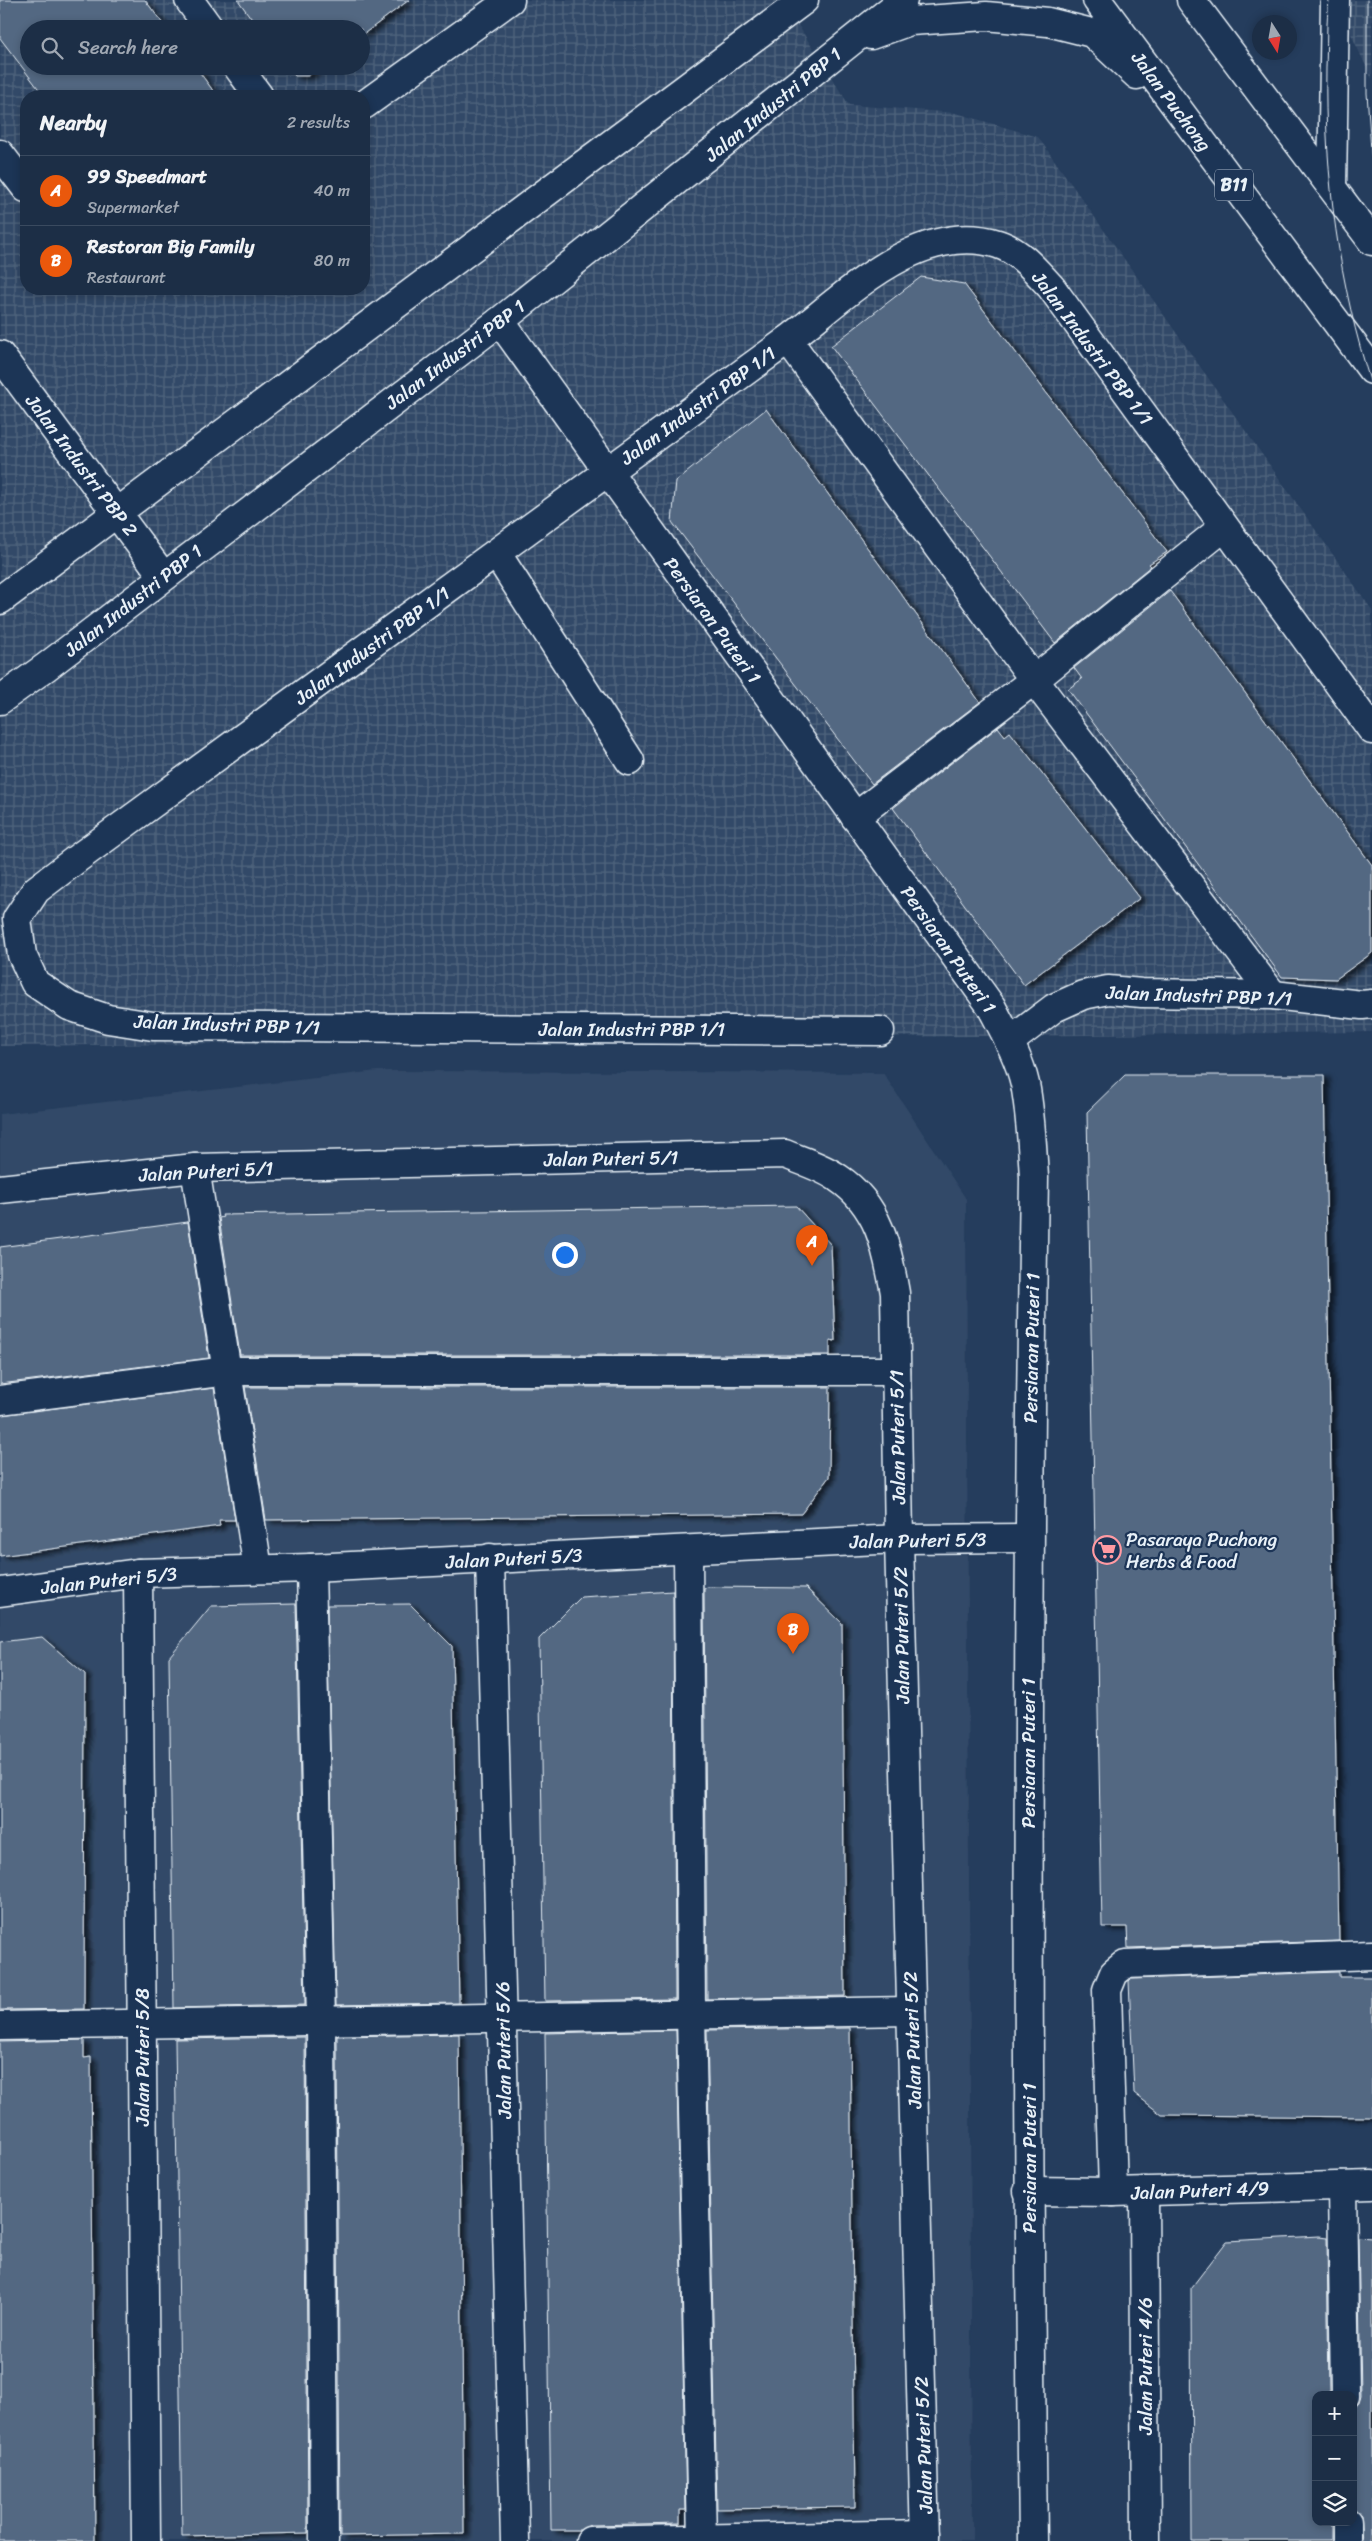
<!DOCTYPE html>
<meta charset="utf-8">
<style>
body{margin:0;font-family:Sriracha,sans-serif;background:#293a51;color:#f1f3f6}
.controls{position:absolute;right:15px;bottom:15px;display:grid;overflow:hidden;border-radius:10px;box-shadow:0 2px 8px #0003}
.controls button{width:45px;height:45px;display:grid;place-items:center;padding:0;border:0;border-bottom:1px solid #3a4a5f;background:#1c2e46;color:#f1f3f6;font:25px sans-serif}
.compass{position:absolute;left:1252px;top:15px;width:45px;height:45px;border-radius:50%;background:#1c2e46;box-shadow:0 2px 8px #0003;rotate:169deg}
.you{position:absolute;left:564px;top:1254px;width:18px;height:18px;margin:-12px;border:4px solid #fff;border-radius:50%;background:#1a73e8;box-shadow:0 0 0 8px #1a73e833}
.badge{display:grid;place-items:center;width:32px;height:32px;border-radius:50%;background:#ea580c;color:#fff;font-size:16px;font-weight:700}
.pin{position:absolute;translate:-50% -41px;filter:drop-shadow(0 1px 2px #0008)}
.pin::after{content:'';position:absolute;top:26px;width:18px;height:15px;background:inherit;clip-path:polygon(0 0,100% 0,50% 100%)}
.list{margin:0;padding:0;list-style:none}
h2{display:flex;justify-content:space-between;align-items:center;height:65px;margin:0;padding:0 20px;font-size:21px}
h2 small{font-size:16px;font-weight:400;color:#a0a8b3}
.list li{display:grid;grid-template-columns:32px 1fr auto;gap:15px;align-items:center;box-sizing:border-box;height:70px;padding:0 20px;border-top:1px solid #3a4a5f}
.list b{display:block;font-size:19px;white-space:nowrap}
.list p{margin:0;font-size:16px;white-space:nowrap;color:#a0a8b3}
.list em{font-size:16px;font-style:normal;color:#a0a8b3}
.icon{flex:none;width:28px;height:28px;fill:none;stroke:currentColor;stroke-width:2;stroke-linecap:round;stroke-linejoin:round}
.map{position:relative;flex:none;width:1372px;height:2541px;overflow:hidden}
.search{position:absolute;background:#1c2e46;box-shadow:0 2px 8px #0003;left:20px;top:20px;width:350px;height:55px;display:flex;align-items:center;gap:12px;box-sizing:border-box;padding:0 18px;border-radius:28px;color:#a0a8b3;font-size:19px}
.panel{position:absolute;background:#1c2e46;box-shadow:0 2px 8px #0003;left:20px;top:90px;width:350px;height:205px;border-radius:20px}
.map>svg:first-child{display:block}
.built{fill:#334a68}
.industrial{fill:url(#industrial-grid);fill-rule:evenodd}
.building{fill:#536782;stroke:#e8f1f8;filter:url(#shadow)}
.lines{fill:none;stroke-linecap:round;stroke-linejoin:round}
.minor-casing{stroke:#e8f1f8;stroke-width:31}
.major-casing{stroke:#e8f1f8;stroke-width:31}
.minor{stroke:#1d3557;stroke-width:28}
.major{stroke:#1d3557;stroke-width:28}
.tram{stroke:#e8f1f8;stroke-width:1}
.labels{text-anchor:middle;stroke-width:4.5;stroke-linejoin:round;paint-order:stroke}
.shield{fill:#1d3557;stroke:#abb9c8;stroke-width:1}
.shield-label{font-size:18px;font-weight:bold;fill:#e8f1f8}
.street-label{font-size:19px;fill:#e8f1f8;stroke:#1d3557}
.poi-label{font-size:19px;fill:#e8f1f8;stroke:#1d3557;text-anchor:start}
</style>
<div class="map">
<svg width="1372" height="2541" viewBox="0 0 1372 2541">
<defs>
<pattern id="industrial-grid" width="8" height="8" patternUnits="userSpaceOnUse" patternTransform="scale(1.25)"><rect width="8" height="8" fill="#334a68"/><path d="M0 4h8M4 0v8" fill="none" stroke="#51657e"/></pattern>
<filter id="shadow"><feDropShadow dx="5.5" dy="3" stdDeviation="2.5" flood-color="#0009"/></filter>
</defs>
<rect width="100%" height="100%" fill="#253d5d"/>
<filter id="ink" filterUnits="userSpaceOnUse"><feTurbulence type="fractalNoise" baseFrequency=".02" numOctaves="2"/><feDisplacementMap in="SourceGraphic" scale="10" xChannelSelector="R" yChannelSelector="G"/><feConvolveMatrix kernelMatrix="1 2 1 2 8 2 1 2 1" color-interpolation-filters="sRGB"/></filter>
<g filter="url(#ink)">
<polygon class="built" points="378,1071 883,1073 966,1199 972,2541 0,2541 0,1114"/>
<g class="industrial">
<path d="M0,0H782L849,105L956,113L1038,137L1372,610V1032L0,1046ZM29,29H361V66H29ZM26,96H364V289H26Z"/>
<polygon points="1335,0 1372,0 1372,79"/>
</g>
<g class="building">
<polygon points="0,0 145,0 167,29 29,29 29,66 195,66 217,96 44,96 0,38"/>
<polygon points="238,0 409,0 361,36 361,29 259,29"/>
<polygon points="288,66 320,66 308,76 295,76"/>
<polygon points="921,277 964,284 1167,552 1149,564 1151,566 1055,643 831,346"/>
<polygon points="766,409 980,702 872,784 672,522 676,481"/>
<polygon points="1170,591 1372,865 1372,953 1336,979 1282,977 1068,689 1082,679 1074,668"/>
<polygon points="998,727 1005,736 1010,732 1140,898 1024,985 893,808"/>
<polygon points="1125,1075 1324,1075 1339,1941 1128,1948 1127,1927 1102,1927 1087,1112"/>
<polygon points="796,1206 831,1245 835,1341 830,1340 830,1355 240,1355 219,1218 223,1217 222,1215"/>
<polygon points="188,1222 209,1358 0,1384 0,1247"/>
<polygon points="245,1387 830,1387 829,1477 801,1514 266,1520"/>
<polygon points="214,1388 235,1520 219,1520 220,1526 0,1556 0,1415"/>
<polygon points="707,1587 806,1588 842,1623 845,1996 707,1999 704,1589"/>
<polygon points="673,1591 675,1999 545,2001 539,1639 581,1597"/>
<polygon points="296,1604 305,2005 174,2008 169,1657 211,1606"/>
<polygon points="410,1604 452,1646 459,2003 336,2005 327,1605"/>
<polygon points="42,1637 85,1674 84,2009 0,2010 0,1642"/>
<polygon points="1339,1972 1339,1977 1372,1977 1372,2117 1162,2115 1134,2093 1129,1981 1131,1979"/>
<polygon points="850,2028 855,2507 717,2509 707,2030"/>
<polygon points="676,2030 686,2510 680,2510 680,2523 590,2525 580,2530 551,2530 545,2033"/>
<polygon points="459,2034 464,2534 340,2536 337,2036"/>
<polygon points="305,2037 308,2533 182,2536 175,2039"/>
<polygon points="84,2040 84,2058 91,2057 95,2541 0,2541 0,2042"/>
<polygon points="1319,2236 1327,2237 1329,2395 1316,2395 1316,2522 1331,2522 1331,2541 1192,2541 1191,2288 1227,2241"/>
<polygon points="1358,2237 1372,2238 1372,2541 1363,2541 1361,2515 1353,2508 1353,2408 1359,2402 1361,2395"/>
</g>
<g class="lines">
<defs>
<g id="minor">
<polyline points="189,0 210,29"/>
<polyline points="237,66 259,96"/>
<polyline points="364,105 510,0"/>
<polyline points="0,154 26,188"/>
<polyline points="1332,187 1335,0"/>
<path d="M500,321L991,1006C1004,1031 1019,1057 1025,1084C1031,1115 1032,1146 1034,1177C1027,1632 1027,2086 1033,2541"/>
<polyline points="788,340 1034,680 1273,995"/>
<polyline points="0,355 163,576"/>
<polyline points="497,554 630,761"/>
<polyline points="855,817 1034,680 1224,527"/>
<path d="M880,1031L153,1026L108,1019L69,1006L35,983L22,955L17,919L36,890L78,858L788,340C845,297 919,219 998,244C1020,251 1036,271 1051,287L1372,730"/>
<polyline points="1009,1042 1054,1008 1083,995 1108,990 1142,993 1273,995 1362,1005 1372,1004"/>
<polyline points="195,1168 258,1569"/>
<path d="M0,1189L195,1168L785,1154C802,1161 823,1167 838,1178C879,1205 887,1248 895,1293L899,1539L925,2541"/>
<polyline points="0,1400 227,1371 896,1371"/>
<polyline points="688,1550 691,2014 702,2541"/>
<polyline points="490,1558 515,2541"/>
<polyline points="311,1568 321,2021 324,2541"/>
<polyline points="138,1573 146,2541"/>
<polyline points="0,1592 138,1573 311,1568 899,1539 1028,1538"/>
<polyline points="0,2026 911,2011"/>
<polyline points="1342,2186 1345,2395"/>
<polyline points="1028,2191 1113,2192 1372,2185"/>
<polyline points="1144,2191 1146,2541"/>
<polyline points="1113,2192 1107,1990 1114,1973 1125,1964 1372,1955"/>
<polyline points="1347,2522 1347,2541"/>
<polyline points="590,2541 925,2534"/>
</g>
<g id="major">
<polyline points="1097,0 1372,370"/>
<polyline points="1191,0 1372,241"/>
<polyline points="871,35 910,21 986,16 1048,22 1092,33 1137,75"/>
<polyline points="0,600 804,0"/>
<polyline points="0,700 46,667 500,321 903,0"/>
</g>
</defs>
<use href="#minor" class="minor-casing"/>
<use href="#major" class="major-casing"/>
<use href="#minor" class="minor"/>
<use href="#major" class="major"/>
<g class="tram">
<path d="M1329,0C1326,22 1327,46 1326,68C1324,177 1339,284 1372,387"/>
<polyline points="1367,0 1367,93 1372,164"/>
</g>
</g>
</g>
<defs>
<symbol id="supermarket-ring" viewBox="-11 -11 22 22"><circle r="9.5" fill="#1d3557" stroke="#ff9aa2" stroke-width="1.5"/><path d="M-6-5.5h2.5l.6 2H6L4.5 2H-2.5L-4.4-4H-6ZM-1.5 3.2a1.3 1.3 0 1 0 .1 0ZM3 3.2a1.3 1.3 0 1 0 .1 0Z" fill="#ff9aa2"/></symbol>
</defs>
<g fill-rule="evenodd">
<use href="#supermarket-ring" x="1091" y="1534" width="32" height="32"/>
</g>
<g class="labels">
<rect class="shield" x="1215" y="169.5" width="38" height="31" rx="4"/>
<g class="shield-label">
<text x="1234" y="191">B11</text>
</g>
<g class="street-label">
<text transform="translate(1172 101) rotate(53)" y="7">Jalan Puchong</text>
<text transform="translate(773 104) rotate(-39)" y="7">Jalan Industri PBP 1</text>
<text transform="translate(1093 348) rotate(53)" y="7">Jalan Industri PBP 1/1</text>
<text transform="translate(455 354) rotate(-37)" y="7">Jalan Industri PBP 1</text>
<text transform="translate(698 405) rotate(-36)" y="7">Jalan Industri PBP 1/1</text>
<text transform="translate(82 465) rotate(53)" y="7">Jalan Industri PBP 2</text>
<text transform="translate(133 600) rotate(-38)" y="7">Jalan Industri PBP 1</text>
<text transform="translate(713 620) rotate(54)" y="7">Persiaran Puteri 1</text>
<text transform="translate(372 645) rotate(-36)" y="7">Jalan Industri PBP 1/1</text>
<text transform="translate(949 949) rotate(55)" y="7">Persiaran Puteri 1</text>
<text transform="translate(1199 995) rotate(2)" y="7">Jalan Industri PBP 1/1</text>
<text transform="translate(227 1024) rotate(2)" y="7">Jalan Industri PBP 1/1</text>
<text x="632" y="1036">Jalan Industri PBP 1/1</text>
<text transform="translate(611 1158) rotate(-1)" y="7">Jalan Puteri 5/1</text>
<text transform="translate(206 1171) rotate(-3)" y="7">Jalan Puteri 5/1</text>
<text transform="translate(1031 1348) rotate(-89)" y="7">Persiaran Puteri 1</text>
<text transform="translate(897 1437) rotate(-91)" y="7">Jalan Puteri 5/1</text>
<text transform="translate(918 1540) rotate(-1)" y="7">Jalan Puteri 5/3</text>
<text transform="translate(514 1558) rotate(-3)" y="7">Jalan Puteri 5/3</text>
<text transform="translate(109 1580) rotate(-6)" y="7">Jalan Puteri 5/3</text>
<text transform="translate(901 1635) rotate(-91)" y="7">Jalan Puteri 5/2</text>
<text transform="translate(1028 1753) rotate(-90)" y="7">Persiaran Puteri 1</text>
<text transform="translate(912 2040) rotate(-92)" y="7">Jalan Puteri 5/2</text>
<text transform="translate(503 2050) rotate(-91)" y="7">Jalan Puteri 5/6</text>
<text transform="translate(142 2057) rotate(-90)" y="7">Jalan Puteri 5/8</text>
<text transform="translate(1029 2158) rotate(-90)" y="7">Persiaran Puteri 1</text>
<text transform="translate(1200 2190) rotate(-2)" y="7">Jalan Puteri 4/9</text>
<text transform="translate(1145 2366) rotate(-90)" y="7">Jalan Puteri 4/6</text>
<text transform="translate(923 2445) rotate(-92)" y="7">Jalan Puteri 5/2</text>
</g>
<g class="poi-label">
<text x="1126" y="1546">Pasaraya Puchong<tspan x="1126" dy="22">Herbs &amp; Food</tspan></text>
</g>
</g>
</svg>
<div class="controls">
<button>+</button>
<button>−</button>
<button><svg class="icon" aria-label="layers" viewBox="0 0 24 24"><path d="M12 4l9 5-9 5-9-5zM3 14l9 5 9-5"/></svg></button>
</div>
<svg class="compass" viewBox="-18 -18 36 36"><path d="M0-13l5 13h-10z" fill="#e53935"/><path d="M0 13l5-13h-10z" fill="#a0a8b3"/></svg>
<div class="you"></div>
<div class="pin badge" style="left:812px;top:1266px">A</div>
<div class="pin badge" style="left:793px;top:1654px">B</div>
<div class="search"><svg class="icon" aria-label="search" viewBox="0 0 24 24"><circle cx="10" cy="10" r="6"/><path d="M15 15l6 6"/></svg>Search here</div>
<section class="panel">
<h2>Nearby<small>2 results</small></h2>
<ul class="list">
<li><span class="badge">A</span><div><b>99 Speedmart</b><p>Supermarket</p></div><em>40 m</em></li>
<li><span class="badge">B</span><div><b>Restoran Big Family</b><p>Restaurant</p></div><em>80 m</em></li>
</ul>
</section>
</div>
